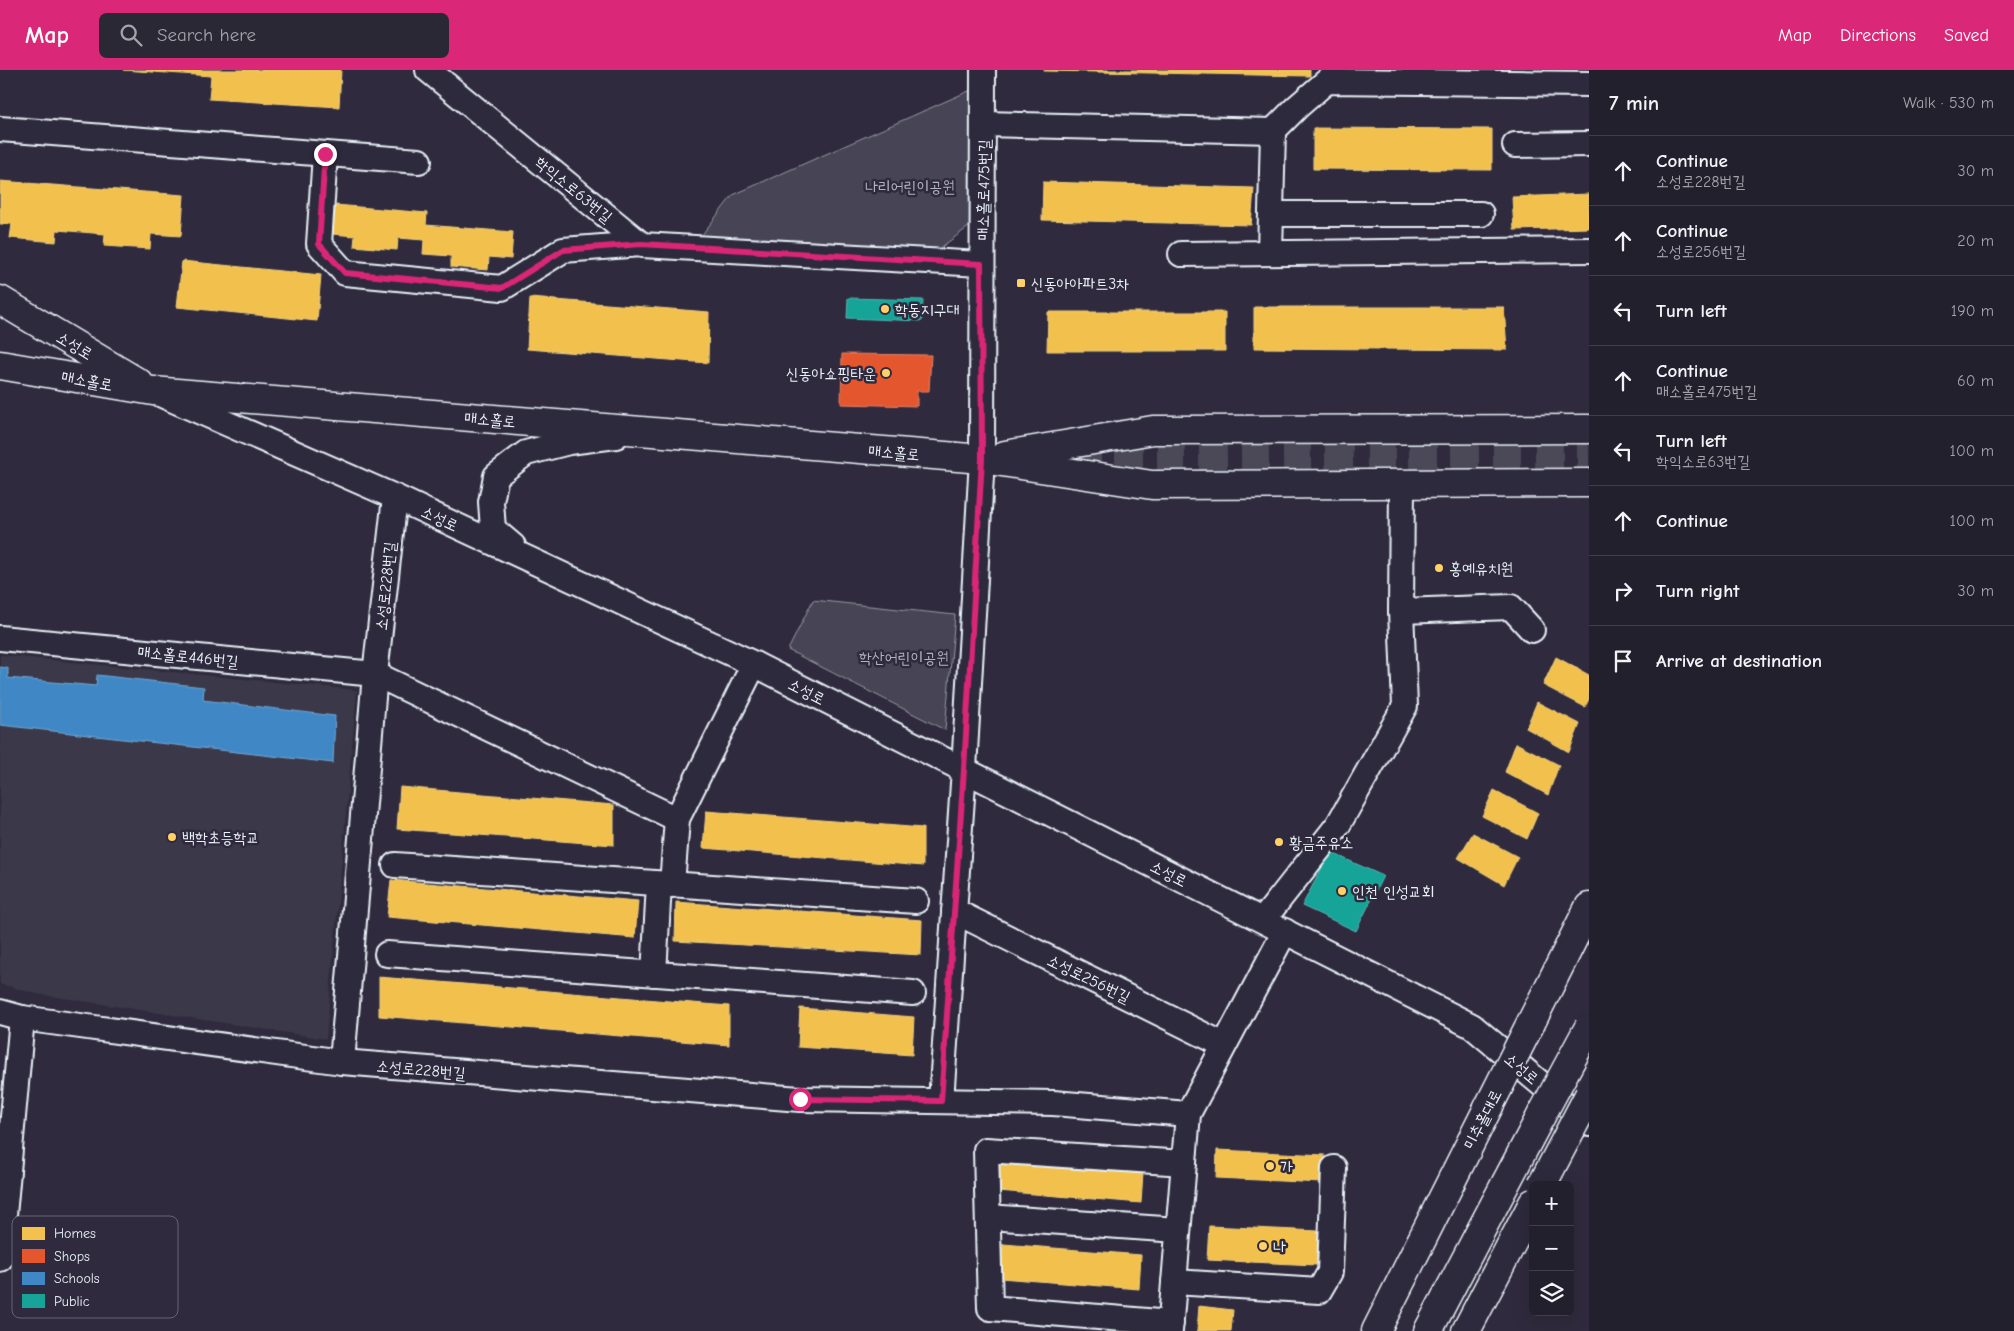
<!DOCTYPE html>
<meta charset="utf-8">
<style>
body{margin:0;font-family:"Comic Neue","Poor Story",sans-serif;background:#2b2836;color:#f1f3f6}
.controls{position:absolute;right:15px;bottom:15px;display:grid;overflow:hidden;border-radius:8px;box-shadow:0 5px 20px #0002}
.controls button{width:45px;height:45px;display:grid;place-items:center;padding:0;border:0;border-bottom:1px solid #403e4a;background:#23202e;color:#f1f3f6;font:25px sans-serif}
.stop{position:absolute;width:15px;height:15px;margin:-11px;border:4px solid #db2777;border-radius:50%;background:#fff}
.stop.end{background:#db2777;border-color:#fff;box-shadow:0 1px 5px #0008}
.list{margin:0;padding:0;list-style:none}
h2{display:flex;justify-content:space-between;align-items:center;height:65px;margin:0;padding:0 20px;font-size:21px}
h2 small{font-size:16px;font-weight:400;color:#a3a3aa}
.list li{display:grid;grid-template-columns:32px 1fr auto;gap:15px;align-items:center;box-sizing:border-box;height:70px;padding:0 20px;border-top:1px solid #403e4a}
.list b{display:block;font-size:19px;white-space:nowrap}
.list p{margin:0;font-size:16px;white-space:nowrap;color:#a3a3aa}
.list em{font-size:16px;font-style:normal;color:#a3a3aa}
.icon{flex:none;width:28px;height:28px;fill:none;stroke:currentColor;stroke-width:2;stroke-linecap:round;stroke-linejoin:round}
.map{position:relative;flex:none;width:1589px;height:1261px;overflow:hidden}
header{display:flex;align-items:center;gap:30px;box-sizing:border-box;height:70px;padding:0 25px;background:#db2777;color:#fff}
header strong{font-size:24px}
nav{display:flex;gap:28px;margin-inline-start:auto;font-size:18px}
.search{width:350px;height:45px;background:#2b2836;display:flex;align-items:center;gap:12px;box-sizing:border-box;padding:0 18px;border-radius:8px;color:#a3a3aa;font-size:19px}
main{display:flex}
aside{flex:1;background:#23202e}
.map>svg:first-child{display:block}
.built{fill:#3b3749}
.green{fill:#464455;stroke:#979aa6}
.homes{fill:#f2c14e;stroke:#efcf81}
.shops{fill:#e4572e;stroke:#e5856b}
.schools{fill:#3f88c5;stroke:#72a8d4}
.public{fill:#17a398;stroke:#56bab5}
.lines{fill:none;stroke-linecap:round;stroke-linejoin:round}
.major-tunnel{stroke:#4b4859;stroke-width:28;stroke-dasharray:28 14;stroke-linecap:butt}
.minor-casing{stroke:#e8f1f8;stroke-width:28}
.major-casing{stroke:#e8f1f8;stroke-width:31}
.highway-casing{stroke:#e8f1f8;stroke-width:31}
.minor{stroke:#2f2a3d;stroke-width:24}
.major{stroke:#2f2a3d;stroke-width:28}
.highway{stroke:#2f2a3d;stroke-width:28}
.major-bridge-casing{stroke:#e8f1f8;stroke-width:31;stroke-linecap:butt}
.highway-bridge-casing{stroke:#e8f1f8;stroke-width:31;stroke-linecap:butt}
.major-bridge{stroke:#2f2a3d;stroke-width:28}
.highway-bridge{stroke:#2f2a3d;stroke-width:28}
.route{stroke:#db2777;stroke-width:6}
.poi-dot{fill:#ffd166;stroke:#2f2a3d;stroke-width:2}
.labels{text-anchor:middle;stroke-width:5;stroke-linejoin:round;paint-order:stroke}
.park-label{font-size:16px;fill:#afb4bf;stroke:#2f2a3d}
.street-label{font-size:16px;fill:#e8f1f8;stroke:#2f2a3d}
.poi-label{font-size:16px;fill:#e8f1f8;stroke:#2f2a3d;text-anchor:start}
.key{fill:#2f2a3d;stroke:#666675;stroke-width:1}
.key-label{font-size:14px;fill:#e8f1f8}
</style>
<header>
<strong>Map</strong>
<div class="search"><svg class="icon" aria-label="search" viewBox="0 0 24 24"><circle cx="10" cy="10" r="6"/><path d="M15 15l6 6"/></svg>Search here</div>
<nav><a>Map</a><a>Directions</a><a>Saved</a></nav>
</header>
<main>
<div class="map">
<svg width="1589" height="1261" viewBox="0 0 1589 1261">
<rect width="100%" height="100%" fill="#2f2a3d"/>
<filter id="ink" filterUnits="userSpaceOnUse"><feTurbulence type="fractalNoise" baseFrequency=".02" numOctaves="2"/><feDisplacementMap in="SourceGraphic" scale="10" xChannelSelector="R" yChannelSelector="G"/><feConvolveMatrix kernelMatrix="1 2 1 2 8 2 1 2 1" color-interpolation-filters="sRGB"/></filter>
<g filter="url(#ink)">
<polygon class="built" points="0,585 357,620 326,969 37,924 0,914"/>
<g class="green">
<polygon points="978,17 970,156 936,181 697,171 733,125"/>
<polygon points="813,530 955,545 945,660 788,580"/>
</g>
<g class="homes">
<polygon points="123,0 341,0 339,37 209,29 211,6"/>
<polygon points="1044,0 1310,0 1310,6 1044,1"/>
<polygon points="1313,58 1492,59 1492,100 1313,99"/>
<polygon points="0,111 184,125 181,166 151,164 150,179 104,176 105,164 57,160 56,172 10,168 12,154 0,154"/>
<polygon points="1043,112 1254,118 1251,155 1042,150"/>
<polygon points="1589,124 1589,158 1514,160 1512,127"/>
<polygon points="336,135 427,143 426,155 513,162 511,189 489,187 488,200 451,197 451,186 423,184 424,170 398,168 397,180 354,176 355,166 332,164"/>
<polygon points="182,191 321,205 317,251 177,237"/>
<polygon points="530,228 709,242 708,293 527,279"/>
<polygon points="1254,237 1504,237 1507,280 1254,278"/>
<polygon points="1048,242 1225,242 1225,281 1047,281"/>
<polygon points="1556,587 1589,605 1589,629 1585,637 1543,615"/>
<polygon points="1537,632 1580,654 1569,682 1526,658"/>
<polygon points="1516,673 1559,695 1548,725 1505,702"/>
<polygon points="400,717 614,735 614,775 397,759"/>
<polygon points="1494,720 1538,743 1527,769 1482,746"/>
<polygon points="706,741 923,758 923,796 703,778"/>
<polygon points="1473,763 1518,787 1504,815 1458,788"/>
<polygon points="391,810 638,831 635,868 387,847"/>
<polygon points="676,832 922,850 921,885 675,871"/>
<polygon points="379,907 729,936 729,975 379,946"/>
<polygon points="800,938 914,947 912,985 798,977"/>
<polygon points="1217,1080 1325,1085 1323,1113 1216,1108"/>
<polygon points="1001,1090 1143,1102 1141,1133 998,1121"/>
<polygon points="1209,1156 1318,1161 1316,1195 1207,1190"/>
<polygon points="1003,1174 1141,1185 1139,1219 1000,1208"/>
<polygon points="1199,1236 1233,1240 1231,1261 1197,1261"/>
</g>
<polygon class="shops" points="842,284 931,285 929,321 917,321 917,336 841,334"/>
<polygon class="schools" points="0,597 8,598 8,608 96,616 97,605 204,617 203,630 335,646 333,693 0,655"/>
<g class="public">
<polygon points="848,228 923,230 922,251 847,248"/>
<polygon points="1330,782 1383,806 1356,861 1302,836"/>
</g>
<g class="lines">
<polyline class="major-tunnel" points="1031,389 1589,384"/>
<defs>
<g id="minor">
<polyline points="428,0 642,175 981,194"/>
<polyline points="984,54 1273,61 1297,37 1327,11 1589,14"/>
<polyline points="0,59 419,91"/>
<polyline points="1515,75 1589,74"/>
<polyline points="325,84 319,174 345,203 502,218 563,180 641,174"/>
<polyline points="1271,144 1481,144"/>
<polyline points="1270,183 1273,61"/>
<polyline points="1181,184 1589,180"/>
<polyline points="162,325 395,427 754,594 1472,956 1589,1054"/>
<polyline points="513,476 493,459 491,432 496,406 526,383 569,372 616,366"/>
<polyline points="1401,541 1511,537 1532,560"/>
<polyline points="0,568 375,604 677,749"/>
<polyline points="395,795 916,831"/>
<polyline points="672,815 677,749 754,594"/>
<polyline points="954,841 1224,975"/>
<polyline points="1263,850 1338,755 1405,636 1401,541 1402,414"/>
<polyline points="387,884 913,923"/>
<polyline points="654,904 659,814"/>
<polyline points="0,942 22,948 342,992 800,1029 1053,1033 1188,1044"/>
<polyline points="342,992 375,604 395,427"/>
<polyline points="941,1031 964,699 982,389 983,0"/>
<polyline points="988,1147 1178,1160"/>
<polyline points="0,1189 22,948"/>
<polyline points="1174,1212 1319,1221 1330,1202 1334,1098"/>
<polyline points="1171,1253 990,1238 986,1080 1184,1093"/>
<polyline points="1170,1261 1188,1044 1285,861"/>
</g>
<g id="major">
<polyline points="0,230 139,313"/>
<polyline points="0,295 153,321 982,389 1152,415 1589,413"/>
<polyline points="1005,385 1153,360 1589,359"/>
<polyline points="1552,911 1589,837"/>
<polyline points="1376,1261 1489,1036"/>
<polyline points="1428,1261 1541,1046"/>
</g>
<polyline id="highway" points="1466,1261 1533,1133"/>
</defs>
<use href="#minor" class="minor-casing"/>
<use href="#major" class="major-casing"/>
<use href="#highway" class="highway-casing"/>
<use href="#minor" class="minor"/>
<use href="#major" class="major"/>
<use href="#highway" class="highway"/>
<defs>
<g id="major-bridge">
<polyline points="1489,1036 1552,911"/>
<polyline points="1541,1046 1589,957"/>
</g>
<polyline id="highway-bridge" points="1542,1115 1589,1025"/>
</defs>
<use href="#major-bridge" class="major-bridge-casing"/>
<use href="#highway-bridge" class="highway-bridge-casing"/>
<use href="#major-bridge" class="major-bridge"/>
<use href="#highway-bridge" class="highway-bridge"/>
</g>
</g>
<g class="lines" filter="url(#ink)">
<polyline class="route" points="325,84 319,174 345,203 502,218 563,180 641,174 981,194 982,389 964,699 941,1031 800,1029"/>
</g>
<g class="poi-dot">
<rect x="1016" y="208" width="10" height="10" rx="2.5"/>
<circle cx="885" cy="239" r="5"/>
<circle cx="886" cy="303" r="5"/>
<circle cx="1439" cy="498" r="5"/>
<circle cx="172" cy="767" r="5"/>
<circle cx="1279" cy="772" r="5"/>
<circle cx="1342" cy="821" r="5"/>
<circle cx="1270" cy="1096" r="5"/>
<circle cx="1263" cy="1176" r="5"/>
</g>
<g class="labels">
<g class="park-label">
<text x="910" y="122">나리어린이공원</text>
<text x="904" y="593">학산어린이공원</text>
</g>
<g class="street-label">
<text transform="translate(574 119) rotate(39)" y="6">학익소로63번길</text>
<text transform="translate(983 120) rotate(-89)" y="6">매소홀로475번길</text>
<text transform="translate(75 275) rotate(31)" y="6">소성로</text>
<text transform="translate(87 310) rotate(10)" y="6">매소홀로</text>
<text transform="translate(490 349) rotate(5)" y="6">매소홀로</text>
<text transform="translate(894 382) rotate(5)" y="6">매소홀로</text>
<text transform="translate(440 448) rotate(25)" y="6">소성로</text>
<text transform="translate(385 516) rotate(-84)" y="6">소성로228번길</text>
<text transform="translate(188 586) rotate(6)" y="6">매소홀로446번길</text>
<text transform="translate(807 621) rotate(27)" y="6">소성로</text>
<text transform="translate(1169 803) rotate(27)" y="6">소성로</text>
<text transform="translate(1089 908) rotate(26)" y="6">소성로256번길</text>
<text transform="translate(1522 998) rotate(40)" y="6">소성로</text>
<text transform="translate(421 999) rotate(5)" y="6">소성로228번길</text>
<text transform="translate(1482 1049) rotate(-63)" y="6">미추홀대로</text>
</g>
<g class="poi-label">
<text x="1031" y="219">신동아아파트3차</text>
<text x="895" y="245">학동지구대</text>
<text x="876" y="309" text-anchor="end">신동아쇼핑타운</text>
<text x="1449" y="504">홍예유치원</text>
<text x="182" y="773">백학초등학교</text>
<text x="1289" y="778">황금주유소</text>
<text x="1352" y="827">인천 인성교회</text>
<text x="1280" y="1102">가</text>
<text x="1273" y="1182">나</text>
</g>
</g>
<rect x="12" y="1146" width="166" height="102" rx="8" class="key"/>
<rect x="22" y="1157" width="23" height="13" fill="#f2c14e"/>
<rect x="22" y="1179" width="23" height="14" fill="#e4572e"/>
<rect x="22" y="1202" width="23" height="13" fill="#3f88c5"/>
<rect x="22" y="1224" width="23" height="14" fill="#17a398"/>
<g class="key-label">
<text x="54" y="1168">Homes</text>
<text x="54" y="1191">Shops</text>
<text x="54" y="1213">Schools</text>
<text x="54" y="1236">Public</text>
</g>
</svg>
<div class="controls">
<button>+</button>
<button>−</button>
<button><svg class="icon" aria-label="layers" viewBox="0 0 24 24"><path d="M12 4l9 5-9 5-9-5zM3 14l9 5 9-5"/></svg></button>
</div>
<div class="stop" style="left:800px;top:1029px"></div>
<div class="stop end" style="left:325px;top:84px"></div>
</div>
<aside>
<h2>7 min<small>Walk · 530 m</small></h2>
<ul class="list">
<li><svg class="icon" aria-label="ahead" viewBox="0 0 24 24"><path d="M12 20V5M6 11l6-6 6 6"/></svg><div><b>Continue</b><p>소성로228번길</p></div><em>30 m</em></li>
<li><svg class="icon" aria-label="ahead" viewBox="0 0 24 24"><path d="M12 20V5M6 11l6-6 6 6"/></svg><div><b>Continue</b><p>소성로256번길</p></div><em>20 m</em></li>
<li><svg class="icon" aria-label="left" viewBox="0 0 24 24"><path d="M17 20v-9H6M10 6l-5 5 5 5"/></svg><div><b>Turn left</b></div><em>190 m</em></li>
<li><svg class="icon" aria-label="ahead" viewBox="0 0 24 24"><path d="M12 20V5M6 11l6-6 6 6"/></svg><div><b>Continue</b><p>매소홀로475번길</p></div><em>60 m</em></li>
<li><svg class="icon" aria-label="left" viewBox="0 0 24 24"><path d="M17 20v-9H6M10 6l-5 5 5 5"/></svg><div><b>Turn left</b><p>학익소로63번길</p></div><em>100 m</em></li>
<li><svg class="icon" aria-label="ahead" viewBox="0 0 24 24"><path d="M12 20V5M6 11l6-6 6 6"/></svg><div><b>Continue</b></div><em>100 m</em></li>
<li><svg class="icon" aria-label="right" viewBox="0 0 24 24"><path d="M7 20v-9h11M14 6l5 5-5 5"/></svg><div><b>Turn right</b></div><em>30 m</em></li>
<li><svg class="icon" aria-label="arrive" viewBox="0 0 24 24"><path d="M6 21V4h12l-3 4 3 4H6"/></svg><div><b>Arrive at destination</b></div></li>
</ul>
</aside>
</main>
